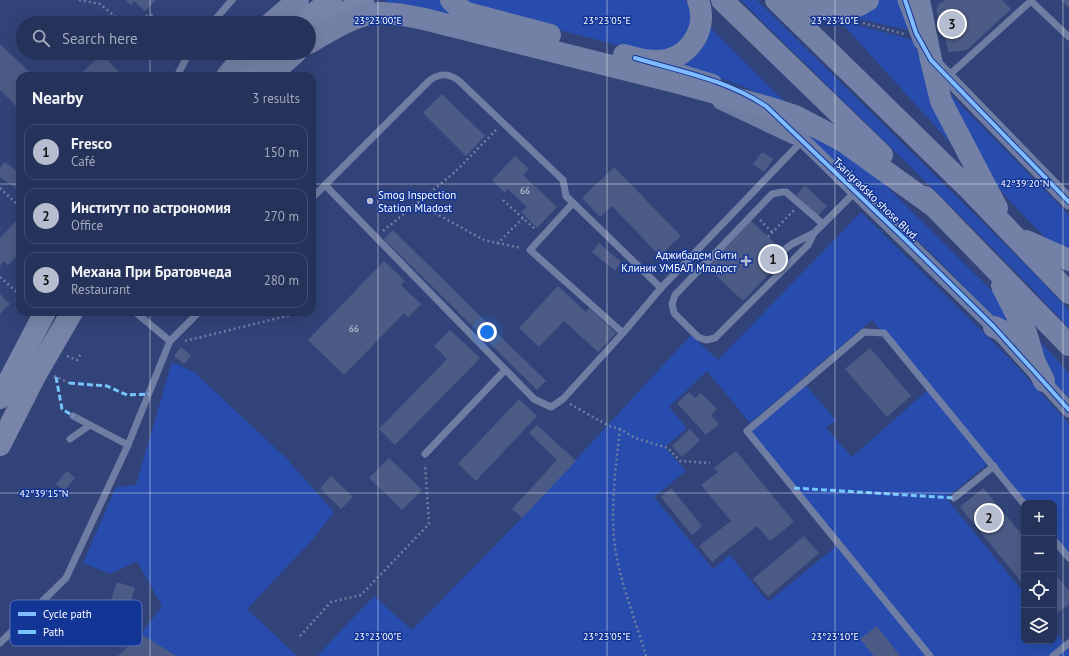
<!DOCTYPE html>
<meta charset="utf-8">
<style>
body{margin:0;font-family:"PT Sans",sans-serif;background:#313e63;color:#f1f3f6}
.controls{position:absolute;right:12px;bottom:12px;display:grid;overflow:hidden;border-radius:8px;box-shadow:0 4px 16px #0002}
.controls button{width:36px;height:36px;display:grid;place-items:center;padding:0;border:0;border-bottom:1px solid #424d70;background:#25325a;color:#f1f3f6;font:20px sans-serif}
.you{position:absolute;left:487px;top:332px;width:14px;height:14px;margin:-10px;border:3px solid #fff;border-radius:50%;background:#1a73e8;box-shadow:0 0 0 6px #1a73e833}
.badge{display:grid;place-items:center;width:26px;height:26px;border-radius:50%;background:#b7bdd0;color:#111;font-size:13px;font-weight:700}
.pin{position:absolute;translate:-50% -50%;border:2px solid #fff;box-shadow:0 1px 4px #0006}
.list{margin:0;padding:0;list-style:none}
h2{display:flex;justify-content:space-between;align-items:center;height:52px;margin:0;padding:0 16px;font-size:17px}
h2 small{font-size:13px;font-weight:400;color:#a3aabb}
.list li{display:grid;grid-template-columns:26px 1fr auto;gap:12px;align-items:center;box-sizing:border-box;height:56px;margin:0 8px 8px;padding:0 8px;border:1px solid #424d70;border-radius:12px}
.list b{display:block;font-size:15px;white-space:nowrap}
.list p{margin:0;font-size:13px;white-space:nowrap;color:#a3aabb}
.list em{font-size:13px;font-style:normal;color:#a3aabb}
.icon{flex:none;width:22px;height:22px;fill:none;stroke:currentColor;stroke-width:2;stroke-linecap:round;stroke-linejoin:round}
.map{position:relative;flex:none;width:1069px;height:656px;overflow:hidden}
.search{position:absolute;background:#25325a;box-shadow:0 4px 16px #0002;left:16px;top:16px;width:300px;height:44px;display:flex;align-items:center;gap:10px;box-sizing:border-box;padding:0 14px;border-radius:22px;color:#a3aabb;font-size:15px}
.panel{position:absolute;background:#25325a;box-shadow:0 4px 16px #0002;left:16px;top:72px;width:300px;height:244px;border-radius:12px}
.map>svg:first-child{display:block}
.green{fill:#274cad;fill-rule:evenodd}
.building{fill:#4c5b86}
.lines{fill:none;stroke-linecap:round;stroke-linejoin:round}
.path{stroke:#6f7da3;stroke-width:2.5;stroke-dasharray:2 3;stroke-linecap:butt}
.service{stroke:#6f7da3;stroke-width:7}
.minor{stroke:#6f7da3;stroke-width:15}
.primary{stroke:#7885a9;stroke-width:22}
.trunk{stroke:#7481a6;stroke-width:22}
.quiet{stroke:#76c5fe;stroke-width:3;stroke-dasharray:6 3;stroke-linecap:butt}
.cycleway-casing{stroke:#133596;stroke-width:6}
.cycleway{stroke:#80bcff;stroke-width:4}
.ticks{fill:none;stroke:#fff;stroke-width:1;stroke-opacity:0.45}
.poi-dot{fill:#b7bdd0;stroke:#133596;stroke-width:1.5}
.labels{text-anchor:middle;stroke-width:3;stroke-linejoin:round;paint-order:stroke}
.number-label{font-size:9px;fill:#d2d6e1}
.poi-label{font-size:11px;fill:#fff;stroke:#133596;text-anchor:start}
.street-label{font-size:11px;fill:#fff;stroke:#133596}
.key{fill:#133596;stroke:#5a72b6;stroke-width:1}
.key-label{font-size:11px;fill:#fff}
.ticks-label{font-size:10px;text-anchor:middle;fill:#fff;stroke:#133596;stroke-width:3;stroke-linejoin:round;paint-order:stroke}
</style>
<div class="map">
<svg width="1069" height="656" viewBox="0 0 1069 656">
<rect width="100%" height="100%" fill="#314378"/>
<g class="green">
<polygon points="387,0 442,0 458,17 385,2"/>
<polygon points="460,0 685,0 691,6 694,27 673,50 640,51 468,6"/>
<path d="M741,0H757L1028,267L1069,310V328C964,215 850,110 741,0Z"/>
<polygon points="879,0 901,0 908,30 850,17"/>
<polygon points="841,18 845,22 913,40 932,91 956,149 839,20"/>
<polygon points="710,27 788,105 729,81 676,64"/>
<polygon points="948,92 1069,215 1069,253 1052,245 1009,200 993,181"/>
<polygon points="795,124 863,163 1001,300 1014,317 1002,326 934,256"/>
<path d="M861,212L1007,356L1069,424V558L1054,540V503H1024L990,462L946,498L1024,593V641H1054V630L1066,645L1069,643V656H317L374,596L412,630L522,518L691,335L718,360ZM872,320L930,388L852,457L826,428L836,420L804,383L747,431L839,544L768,602L730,555L713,569L654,497L686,471L665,447L687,428L669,407L707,371L750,423Z"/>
<polygon points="1033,334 1069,373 1069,398 1049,377"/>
<polygon points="172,362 194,372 286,458 334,512 313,539 247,609 297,656 176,656 141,634 162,606 137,561 110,574 83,563 116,487 136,485"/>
</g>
<g class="building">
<polygon points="126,0 156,0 145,11 134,1 131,5"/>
<polygon points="945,0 1002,0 1011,9 967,50 949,52 936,10 939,4"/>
<polygon points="1061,0 1069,0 1069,8"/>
<polygon points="0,44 34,76 20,76 20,110 0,90"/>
<polygon points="101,54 123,76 80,75"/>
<polygon points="442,94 485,136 466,156 423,113"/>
<polygon points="762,152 773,159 764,172 753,164"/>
<polygon points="515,156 529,169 523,175 557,207 537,228 521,212 527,207 508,189 505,193 492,180"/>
<polygon points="5,162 20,173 20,191 0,177 0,168"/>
<polygon points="614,167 681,236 660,256 612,206 600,217 582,198"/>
<polygon points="805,186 827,206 818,216 796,195"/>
<polygon points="369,196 375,202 371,206 365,200"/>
<polygon points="17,220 20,224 20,252 8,265 4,261 0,266 0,238"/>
<polygon points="750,220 787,255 743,301 706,266"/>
<polygon points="393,230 546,381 537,390 384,239"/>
<polygon points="599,243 621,262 615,271 592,252"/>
<polygon points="384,261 405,281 401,285 421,304 408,318 404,313 344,375 308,340"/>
<polygon points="558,286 586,312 589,308 616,333 598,352 564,321 539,347 519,328"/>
<polygon points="0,294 10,304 0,314"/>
<polygon points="450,330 480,358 395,445 379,429 447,359 434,346"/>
<polygon points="181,347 191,356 184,364 174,356"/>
<polygon points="870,348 911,396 887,417 845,369"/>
<polygon points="689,392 695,398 701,393 717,409 711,415 719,424 706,435 677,403"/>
<polygon points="519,399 537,416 476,481 458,464"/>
<polygon points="537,425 576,461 522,518 512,509 557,460 529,433"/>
<polygon points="690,429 700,440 682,457 672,446"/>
<polygon points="736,451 794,522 770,541 757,526 712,562 699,546 731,521 701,485 718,472 714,468"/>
<polygon points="389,458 422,490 402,510 369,478"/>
<polygon points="67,471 75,478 64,491 56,484"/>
<polygon points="331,476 353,497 341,509 320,488"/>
<polygon points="671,488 702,526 692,535 661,497"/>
<polygon points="983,488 1024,537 1024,585 960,507"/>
<polygon points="804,536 819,553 768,597 753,579"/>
<polygon points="1054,573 1069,591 1069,604 1054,616"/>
<polygon points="117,582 135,588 129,608 110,603"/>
<polygon points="94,601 106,614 72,648 60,636"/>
<polygon points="877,626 900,656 874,656 860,639"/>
<polygon points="141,634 176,656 118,656"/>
</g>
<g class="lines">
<g class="path">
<polyline points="79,0 100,4 123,23 155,14"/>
<polyline points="863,23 904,34"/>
<polyline points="0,188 20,207"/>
<polyline points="503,200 536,230"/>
<polyline points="417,203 484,240 521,248"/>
<polyline points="760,220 773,233"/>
<polyline points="383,231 455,172 497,129"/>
<polyline points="768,237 794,210"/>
<polyline points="497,244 523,218"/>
<polyline points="0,277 20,295"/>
<polyline points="185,341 303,312"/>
<polyline points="67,356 77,360 82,352"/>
<polyline points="54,376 69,383"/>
<polyline points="570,404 609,426 620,429 635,438 668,448 680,461 710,463"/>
<path d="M620,429C616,465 611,502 614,539C618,578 635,618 646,656"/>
<polyline points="300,636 331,602 361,595 429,524 425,464"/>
</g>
<g class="service">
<polyline points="212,23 232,0"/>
<polyline points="177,76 189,53"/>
<polyline points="947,77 1031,1 1069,37"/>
<polyline points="325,185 534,399 551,407 563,399 623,333 661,288 802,141"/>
<path d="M312,198L429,81C439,73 448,73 458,80L563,180L566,196L661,288"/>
<polyline points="573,203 530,250 623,333"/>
<polyline points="823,224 786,192 782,192 772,194 675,295 672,304 674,313 698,337 706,340 715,338 808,245 814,233 855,192"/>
<polyline points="784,250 792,244 814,233"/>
<polyline points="135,312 170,341"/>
<polyline points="73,416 128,445"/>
<polyline points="70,439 90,425"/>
<polyline points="425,454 505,370"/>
<polyline points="954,498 994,466"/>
<polyline points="1054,540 1069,558"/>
<polyline points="0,643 66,578 128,445 170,341 199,312"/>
<polyline points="930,656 747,431 864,332 884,333 1024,504"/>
<polyline points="1053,656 1069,643"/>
</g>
<g class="minor">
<polyline points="905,0 921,42"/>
<polyline points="933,62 1069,202"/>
<polyline points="653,63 714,82"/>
<polyline points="720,102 794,137"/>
<polyline points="773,111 994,327 1069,410"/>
</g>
<g class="primary">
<polyline points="302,23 331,0"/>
<polyline points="327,26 363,0"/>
<polyline points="239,76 265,53"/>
<polyline points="269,76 295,53"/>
<polyline points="0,398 45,312"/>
<polyline points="0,445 35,376 72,312"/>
</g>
<g class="trunk">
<polyline points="451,0 459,8 467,13 550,35"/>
<polyline points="722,0 882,155"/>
<polyline points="776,0 969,189 1069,293"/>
<path d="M798,0C821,12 845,17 868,0"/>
<polyline points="919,0 931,60 941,101 997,208"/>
<polyline points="271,23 298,0"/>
<path d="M309,43C330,31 356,13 381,13C395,13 410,16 424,19L675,82L767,107L795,116L843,141L935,207"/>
<path d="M624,55C634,58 646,61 657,61C689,60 709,29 698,0"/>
<polyline points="227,76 246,53"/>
<polyline points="925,197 1069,345"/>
<polyline points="1026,241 1069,260"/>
<polyline points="1002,286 1026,333 1035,363 1044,381"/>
<polyline points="994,327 1005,332 1013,331 1018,325 1019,318"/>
</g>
<g class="quiet">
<polyline points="56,377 62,409 73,416"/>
<polyline points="69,383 107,386 127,395 149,394"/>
<polyline points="794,488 954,498"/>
</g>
<defs>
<g id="cycleway">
<polyline points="905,0 916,33 931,60 1069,202"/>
<path d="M635,58C679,71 728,80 767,107L911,245L994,327L1069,410"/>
</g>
</defs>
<use href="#cycleway" class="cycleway-casing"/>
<use href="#cycleway" class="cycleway"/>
</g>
<path class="ticks" d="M150,0V23M378,0V656M607,0V656M835,0V656M1063,0V656M150,53V76M0,184H20M312,184H1069M150,312V656M0,493H1069"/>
<g class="poi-dot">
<circle cx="370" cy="201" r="4"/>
<path d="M744 255h4v4h4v4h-4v4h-4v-4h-4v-4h4z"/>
</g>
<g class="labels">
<g class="number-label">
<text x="525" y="194">66</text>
<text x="354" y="332">66</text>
</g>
<g class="poi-label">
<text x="378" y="199">Smog Inspection<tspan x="378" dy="13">Station Mladost</tspan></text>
<text x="737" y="259" text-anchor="end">Аджибадем Сити<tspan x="737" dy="13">Клиник УМБАЛ Младост</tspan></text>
</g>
<g class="street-label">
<text transform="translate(876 199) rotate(44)" y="4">Tsarigradsko shose Blvd.</text>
</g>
</g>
<rect x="10" y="600" width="132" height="46" rx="6" class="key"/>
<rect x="18" y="612" width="18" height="4" fill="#80bcff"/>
<rect x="18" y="630" width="18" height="4" fill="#76c5fe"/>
<g class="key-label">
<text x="43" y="618">Cycle path</text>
<text x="43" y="636">Path</text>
</g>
<g class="ticks-label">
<text x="378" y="24">23°23'00"E</text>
<text x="607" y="24">23°23'05"E</text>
<text x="835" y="24">23°23'10"E</text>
<text x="1025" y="187">42°39'20"N</text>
<text x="44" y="497">42°39'15"N</text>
<text x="378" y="640">23°23'00"E</text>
<text x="607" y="640">23°23'05"E</text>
<text x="835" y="640">23°23'10"E</text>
</g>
</svg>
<div class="controls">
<button>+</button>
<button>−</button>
<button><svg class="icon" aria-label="locate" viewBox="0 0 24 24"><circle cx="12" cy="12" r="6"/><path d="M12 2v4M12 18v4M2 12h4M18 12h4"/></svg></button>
<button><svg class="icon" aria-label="layers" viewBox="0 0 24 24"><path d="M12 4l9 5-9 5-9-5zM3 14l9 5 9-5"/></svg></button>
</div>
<div class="you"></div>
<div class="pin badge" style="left:773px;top:259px">1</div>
<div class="pin badge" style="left:989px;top:518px">2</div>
<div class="pin badge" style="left:952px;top:24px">3</div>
<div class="search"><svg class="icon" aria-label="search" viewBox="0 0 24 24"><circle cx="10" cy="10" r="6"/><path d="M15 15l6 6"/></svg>Search here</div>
<section class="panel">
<h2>Nearby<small>3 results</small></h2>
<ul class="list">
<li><span class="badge">1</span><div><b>Fresco</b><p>Café</p></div><em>150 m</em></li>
<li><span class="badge">2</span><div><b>Институт по астрономия</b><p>Office</p></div><em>270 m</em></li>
<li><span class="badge">3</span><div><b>Механа При Братовчеда</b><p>Restaurant</p></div><em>280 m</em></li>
</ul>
</section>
</div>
